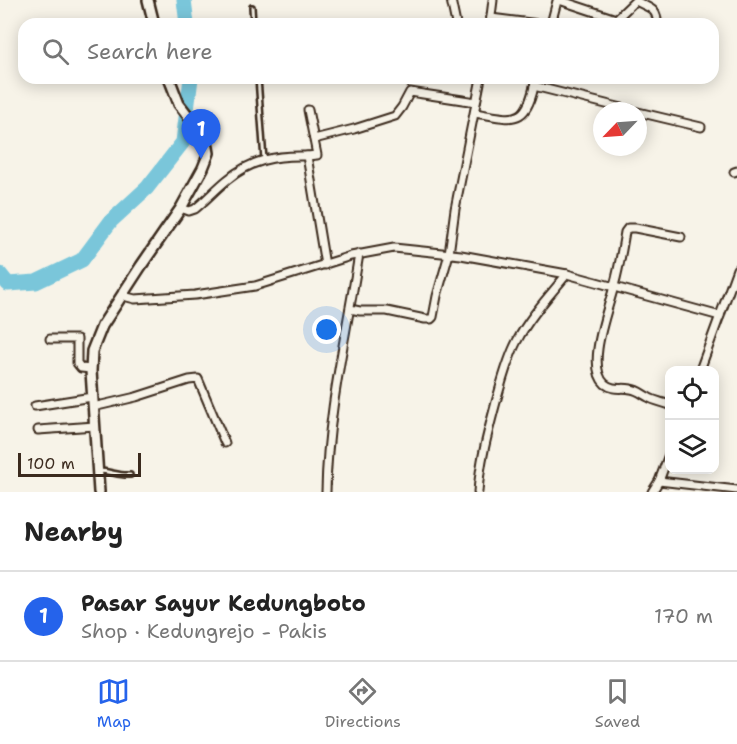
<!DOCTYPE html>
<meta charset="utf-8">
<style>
body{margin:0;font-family:"Shantell Sans",sans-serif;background:#f6f6f6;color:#222}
.controls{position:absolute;right:18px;bottom:18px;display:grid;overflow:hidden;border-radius:12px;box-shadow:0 3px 15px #0003}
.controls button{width:54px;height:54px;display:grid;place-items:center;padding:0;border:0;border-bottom:2px solid #e0e0e0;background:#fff;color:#222;font:30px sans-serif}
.compass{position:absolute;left:593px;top:102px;width:54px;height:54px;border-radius:50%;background:#fff;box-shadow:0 3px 15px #0003;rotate:245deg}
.scale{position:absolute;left:18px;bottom:15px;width:123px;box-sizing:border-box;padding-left:6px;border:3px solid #3b2a1e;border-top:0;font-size:16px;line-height:21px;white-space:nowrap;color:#3b2a1e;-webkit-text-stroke:4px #f7f3e8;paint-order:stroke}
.you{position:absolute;left:327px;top:330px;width:21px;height:21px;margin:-15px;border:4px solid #fff;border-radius:50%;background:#1a73e8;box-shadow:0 0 0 9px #1a73e833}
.badge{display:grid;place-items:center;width:39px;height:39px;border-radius:50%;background:#2563eb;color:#fff;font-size:20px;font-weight:700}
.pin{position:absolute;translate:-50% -50px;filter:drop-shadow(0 2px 3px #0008)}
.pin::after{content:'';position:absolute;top:32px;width:21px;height:18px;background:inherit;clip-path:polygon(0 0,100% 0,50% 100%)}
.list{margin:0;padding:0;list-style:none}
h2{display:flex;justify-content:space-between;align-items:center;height:78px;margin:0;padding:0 24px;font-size:26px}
h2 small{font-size:20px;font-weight:400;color:#767676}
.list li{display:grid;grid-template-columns:39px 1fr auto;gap:18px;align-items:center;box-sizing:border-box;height:90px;padding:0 24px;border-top:2px solid #e0e0e0}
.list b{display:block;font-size:22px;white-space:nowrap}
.list p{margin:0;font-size:20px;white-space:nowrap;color:#767676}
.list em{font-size:20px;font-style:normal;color:#767676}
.icon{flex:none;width:33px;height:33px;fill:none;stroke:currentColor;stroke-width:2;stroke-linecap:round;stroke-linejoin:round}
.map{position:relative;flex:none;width:737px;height:492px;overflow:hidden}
.search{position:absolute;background:#fff;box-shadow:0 3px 15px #0003;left:18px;right:18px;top:18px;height:66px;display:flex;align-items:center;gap:15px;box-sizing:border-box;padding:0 21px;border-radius:18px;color:#767676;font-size:22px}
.sheet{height:168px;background:#fff}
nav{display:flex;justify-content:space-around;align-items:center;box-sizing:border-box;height:84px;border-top:2px solid #e0e0e0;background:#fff;font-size:16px;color:#767676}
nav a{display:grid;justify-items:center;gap:3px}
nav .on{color:#2563eb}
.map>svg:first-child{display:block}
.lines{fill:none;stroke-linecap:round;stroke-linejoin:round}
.river{stroke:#7ac6da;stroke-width:15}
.lane-casing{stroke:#3b2a1e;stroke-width:8}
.street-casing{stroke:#3b2a1e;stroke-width:11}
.secondary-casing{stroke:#3b2a1e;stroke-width:14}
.lane{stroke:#f7f3e8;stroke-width:3}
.street{stroke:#f7f3e8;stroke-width:7}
.secondary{stroke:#f7f3e8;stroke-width:9}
</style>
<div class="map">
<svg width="737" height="492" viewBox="0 0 737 492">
<rect width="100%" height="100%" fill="#f7f3e8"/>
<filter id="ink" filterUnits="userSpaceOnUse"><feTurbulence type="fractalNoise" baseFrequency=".0167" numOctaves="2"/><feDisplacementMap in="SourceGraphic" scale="12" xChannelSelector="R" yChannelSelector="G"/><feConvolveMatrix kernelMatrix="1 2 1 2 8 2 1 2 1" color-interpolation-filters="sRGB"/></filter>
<g filter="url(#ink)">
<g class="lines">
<g class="river">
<polyline points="184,0 187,24"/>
<polyline points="0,274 8,284 36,282 82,260 111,221 147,188 183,142 191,78"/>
</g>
<defs>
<g id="lane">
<polyline points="252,7 253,24"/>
<polyline points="258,78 264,160"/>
<path d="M99,471C110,471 119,476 130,475"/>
</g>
<g id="street">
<polyline points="451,0 456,24"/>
<path d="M636,1C648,8 658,8 657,24"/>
<polyline points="491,18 539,24"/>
<polyline points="490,24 493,0"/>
<polyline points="551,24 557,1 559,0 616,19"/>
<polyline points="611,24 636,0"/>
<polyline points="534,86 634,111"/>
<polyline points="638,112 701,127"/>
<path d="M475,113C517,120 526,126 536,78"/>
<polyline points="314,139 354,129 395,116 402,107 410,92 476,102"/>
<polyline points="307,156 317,155 308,110"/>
<polyline points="734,172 737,171"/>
<path d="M181,208L189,211L195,209C206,200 216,189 227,180C251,160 275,155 307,156L325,265"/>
<polyline points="124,292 127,297 135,299 195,295 255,286 351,256 394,248 461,255 567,274 720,316"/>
<polyline points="350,309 360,311 387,311 425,319 431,319 433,317 437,296 449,254 455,209 481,78"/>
<polyline points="50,339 77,339 77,363 81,368 91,369"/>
<polyline points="700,370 737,269"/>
<path d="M670,405C662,402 654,401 648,397C642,394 638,390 631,389C621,387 614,391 605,384C585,366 609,308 614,286C619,269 622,250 625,232L628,228H635L681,237"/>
<polyline points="35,406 92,397"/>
<polyline points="93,407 136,397 189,380 198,379 225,443"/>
<polyline points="38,430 95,426"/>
<polyline points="659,481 737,490"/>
<path d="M326,492C327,414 347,331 359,254"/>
<path d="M478,492C480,461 488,432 496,402C502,381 507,360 517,341C530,316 550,295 567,274"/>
<polyline points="652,492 659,481 670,452"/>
</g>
<g id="secondary">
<polyline points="148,0 154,24"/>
<polyline points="99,492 91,371 92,351 102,326 141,266 181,208 203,168 209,153 207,142 203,135 179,104 169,78"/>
</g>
</defs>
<use href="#lane" class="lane-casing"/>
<use href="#street" class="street-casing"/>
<use href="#secondary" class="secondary-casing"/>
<use href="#lane" class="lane"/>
<use href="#street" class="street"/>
<use href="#secondary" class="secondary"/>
</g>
</g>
</svg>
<div class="controls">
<button><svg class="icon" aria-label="locate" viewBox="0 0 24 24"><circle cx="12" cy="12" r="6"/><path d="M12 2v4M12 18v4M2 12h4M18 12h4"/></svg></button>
<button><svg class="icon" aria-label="layers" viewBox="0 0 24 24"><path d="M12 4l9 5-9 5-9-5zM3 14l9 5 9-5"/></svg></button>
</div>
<svg class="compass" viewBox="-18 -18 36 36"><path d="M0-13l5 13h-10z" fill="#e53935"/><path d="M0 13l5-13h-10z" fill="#767676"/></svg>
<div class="scale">100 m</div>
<div class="you"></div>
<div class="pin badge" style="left:201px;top:159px">1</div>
<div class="search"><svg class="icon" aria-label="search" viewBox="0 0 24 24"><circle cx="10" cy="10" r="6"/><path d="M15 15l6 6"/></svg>Search here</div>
</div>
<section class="sheet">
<h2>Nearby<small></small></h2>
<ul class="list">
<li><span class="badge">1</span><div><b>Pasar Sayur Kedungboto</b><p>Shop · Kedungrejo - Pakis</p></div><em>170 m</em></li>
</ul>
</section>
<nav>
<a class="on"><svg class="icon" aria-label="map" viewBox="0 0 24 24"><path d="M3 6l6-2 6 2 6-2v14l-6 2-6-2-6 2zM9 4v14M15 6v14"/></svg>Map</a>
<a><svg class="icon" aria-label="directions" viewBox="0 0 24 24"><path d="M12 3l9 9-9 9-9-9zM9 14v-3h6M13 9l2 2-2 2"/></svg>Directions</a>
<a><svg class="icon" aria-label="saved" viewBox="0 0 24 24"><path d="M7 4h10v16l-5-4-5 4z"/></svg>Saved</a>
</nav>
